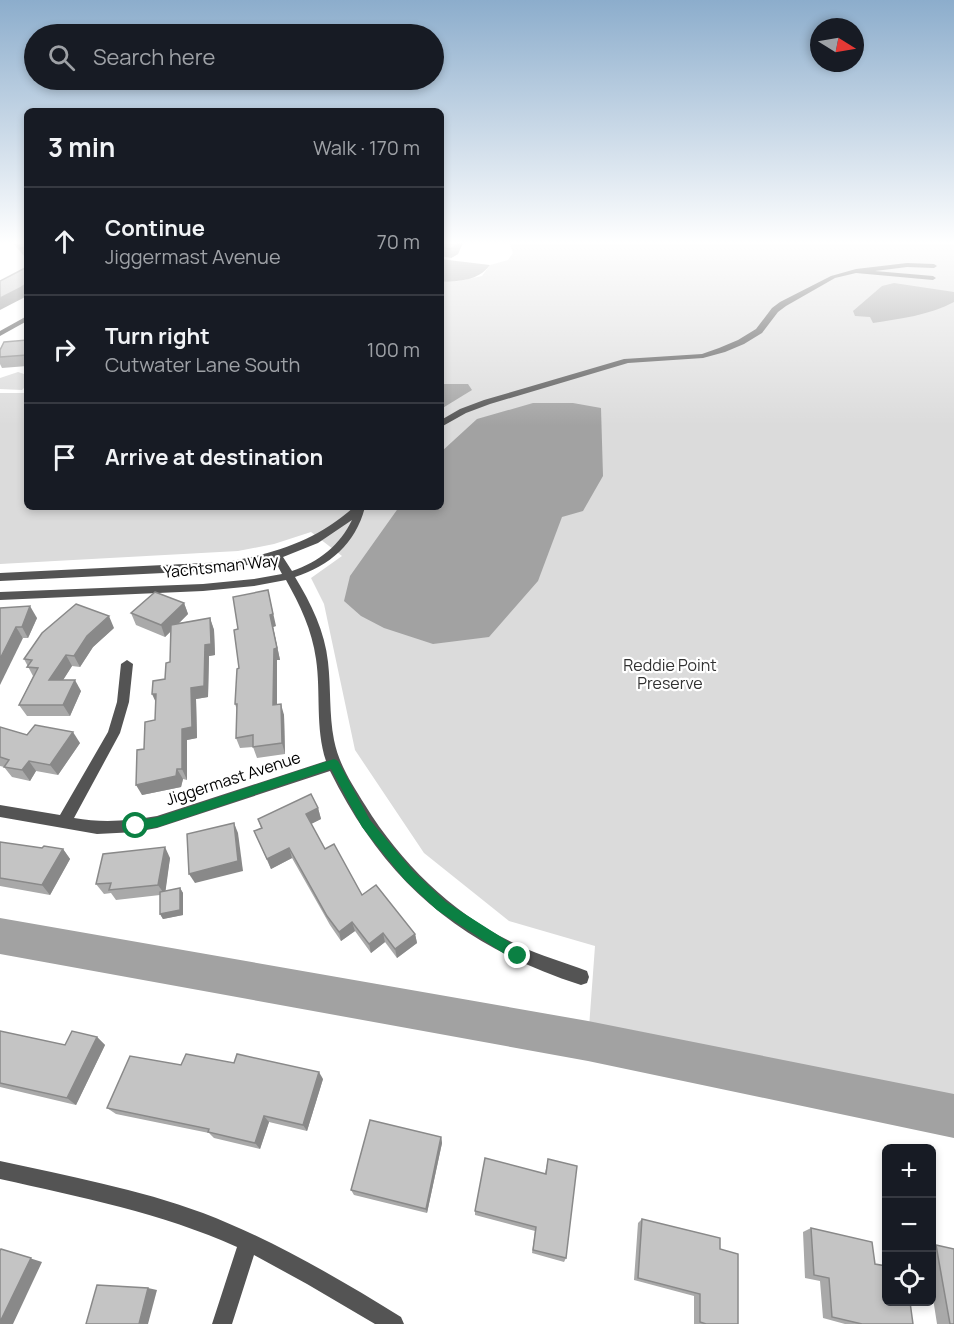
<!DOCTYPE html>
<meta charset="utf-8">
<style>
body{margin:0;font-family:Manrope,sans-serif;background:#242831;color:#f1f3f6}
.controls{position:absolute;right:18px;bottom:18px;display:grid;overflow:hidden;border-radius:9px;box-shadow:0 3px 9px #0003}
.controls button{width:54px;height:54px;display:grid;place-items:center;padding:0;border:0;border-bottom:2px solid #363941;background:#171b24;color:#f1f3f6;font:30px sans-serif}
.compass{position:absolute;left:810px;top:18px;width:54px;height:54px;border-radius:50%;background:#171b24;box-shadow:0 3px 9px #0003;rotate:101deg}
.stop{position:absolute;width:18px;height:18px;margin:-14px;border:4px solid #0b8043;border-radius:50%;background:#fff}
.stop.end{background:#0b8043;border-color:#fff;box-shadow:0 2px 6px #0008}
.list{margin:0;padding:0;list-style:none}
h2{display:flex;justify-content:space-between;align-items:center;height:78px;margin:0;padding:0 24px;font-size:26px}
h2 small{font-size:20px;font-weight:400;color:#9ea1a6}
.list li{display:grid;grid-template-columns:39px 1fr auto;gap:18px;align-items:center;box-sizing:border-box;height:108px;padding:0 24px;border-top:2px solid #363941}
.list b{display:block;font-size:22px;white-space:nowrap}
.list p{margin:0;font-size:20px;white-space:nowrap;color:#9ea1a6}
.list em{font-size:20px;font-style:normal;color:#9ea1a6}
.icon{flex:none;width:33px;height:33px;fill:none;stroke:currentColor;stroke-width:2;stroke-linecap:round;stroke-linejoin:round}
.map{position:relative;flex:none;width:954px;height:1324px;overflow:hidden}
.search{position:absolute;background:#171b24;box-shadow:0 3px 9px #0003;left:24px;top:24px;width:420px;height:66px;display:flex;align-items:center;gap:15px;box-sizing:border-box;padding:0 21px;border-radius:33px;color:#9ea1a6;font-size:22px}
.panel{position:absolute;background:#171b24;box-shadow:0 3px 9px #0003;left:24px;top:108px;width:420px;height:402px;border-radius:9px}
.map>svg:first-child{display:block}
.green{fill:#dbdbdb}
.water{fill:#a2a2a2}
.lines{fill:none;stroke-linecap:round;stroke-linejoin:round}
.river{fill:#a2a2a2;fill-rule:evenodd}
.minor{fill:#545454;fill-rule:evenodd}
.wall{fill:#a9a9a9}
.shaded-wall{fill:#898989}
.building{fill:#c4c4c4;stroke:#898989;stroke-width:1.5}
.route{fill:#0b8043}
.labels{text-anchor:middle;stroke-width:4.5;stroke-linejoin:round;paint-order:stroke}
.street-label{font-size:16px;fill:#000;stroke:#fff}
.park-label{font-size:16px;fill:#323232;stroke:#fff}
</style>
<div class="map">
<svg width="954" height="1324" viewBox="0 0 954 1324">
<rect width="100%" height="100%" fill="#fff"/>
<g class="green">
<polygon points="509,241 954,241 954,1116 588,1041 595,946 509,921 424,853 355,750 324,604 311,578 342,556 311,532 274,544 238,551 0,564 0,393 27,393 27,507 441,507 441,282 460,281 482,276 490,265 508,260 513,253"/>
<polygon points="18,372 27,375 27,385 22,390 0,389 0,378"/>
</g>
<g class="water">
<path d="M441,259L448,260L490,265C478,281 460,281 441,282Z"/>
<path d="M894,283L954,292V302C930,315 899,319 873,323L870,317L855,316L853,311L882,286Z"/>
<polygon points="441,384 468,384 472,390 441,409"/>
<polygon points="533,403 573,403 601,408 603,476 583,511 562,517 538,581 489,637 433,644 384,628 361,616 344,601 350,576 399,507 441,507 441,452 477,419"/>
</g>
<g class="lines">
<polygon class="river" points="0,918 588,1021 954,1094 954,1138 588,1061 0,954"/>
<g class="minor">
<polygon points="907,263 934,264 937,266 934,268 907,267 875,271 933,276 936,278 933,280 856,273 835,278 786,306 778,312 762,333 744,344 725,352 703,358 628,363 490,404 466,413 441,427 441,420 460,409 484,400 624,359 702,354 719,348 738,340 756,329 772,308 780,302 831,276 856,269"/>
<polygon points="27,316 27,321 0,336 0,331"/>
<path d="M354,507H365C356,543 330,566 295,577C311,603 325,632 328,662C331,688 329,714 334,740C339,765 352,784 365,805C402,865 455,916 518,945C541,956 564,962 587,971L589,977L587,983L581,985C462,946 386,884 330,771L157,828L136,832L97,834L0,817V805L60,815L108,732L117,702L121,664L127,660L133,664L129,702L120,733L74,818C102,823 129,821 157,816L326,761C315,727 321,693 316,659C312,630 300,605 286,580L254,586L203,591L0,600V592L203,584L254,579L282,574L274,559L225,570L0,581V573L225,562C274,554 316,541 354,507ZM352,520C340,545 319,562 292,571L283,557L318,543Z"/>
<path d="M0,1161C68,1176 138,1189 203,1213C273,1240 338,1278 401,1317L404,1324H375L307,1284L254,1255L232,1324H212L237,1247C162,1213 80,1197 0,1179Z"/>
</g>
</g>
<g class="wall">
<polygon points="11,241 27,241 27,257 25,257"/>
<polygon points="441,241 458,254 451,258 441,256"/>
<polygon points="27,340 27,366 2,368 0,364 0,350"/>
<polygon points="184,603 188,614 179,623 210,618 214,630 215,655 209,656 208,697 196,699 197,738 187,740 187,780 183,779 181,787 142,795 144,749 155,720 165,679 170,662 171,631 165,637 136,625 131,613"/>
<polygon points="0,608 37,618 28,638 23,638"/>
<polygon points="276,626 273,627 280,660 277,660 277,704 284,715 285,754 257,758 253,747 240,748 236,738 237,710 235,704 239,668 234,630"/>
<polygon points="114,628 93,647 80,667 72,666 63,680 81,691 70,716 27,716 19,705 33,676 24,659"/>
<polygon points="0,727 27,735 80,743 58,775 36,771 30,781 12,777 4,767 0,766"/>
<polygon points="318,808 321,819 311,824 325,849 362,895 415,934 417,943 397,958 385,942 371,953 355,931 341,941 330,925 292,858 271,869 254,831 261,828 258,819"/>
<polygon points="0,842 42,848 63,849 70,859 50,895 0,886"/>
<polygon points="170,858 165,891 180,888 183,893 183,915 163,919 160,914 160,895 116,900 111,893 104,894 96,884"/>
<polygon points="0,1029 0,1031 65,1045 97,1037 105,1045 76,1105 0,1087"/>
<polygon points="181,1065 323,1079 307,1131 269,1122 260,1149 214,1138 209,1133 116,1114 107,1108"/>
<polygon points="441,1137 442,1143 427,1213 354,1195 351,1190"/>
<polygon points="548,1159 566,1258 564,1262 532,1253 535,1231 475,1215 475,1211 545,1173"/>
<polygon points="642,1219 720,1249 738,1324 694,1324 694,1296 634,1280 638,1223"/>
<polygon points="811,1228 875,1264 913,1324 845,1324 823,1318 820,1281 805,1278 803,1232"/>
<polygon points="936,1245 954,1324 937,1324 932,1292 932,1246"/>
</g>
<g class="shaded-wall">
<polygon points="459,241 464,241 458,254 451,258 450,249"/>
<polygon points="27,283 27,296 0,310 0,298"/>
<polygon points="268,590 276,626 273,627 280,660 277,660 277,716 273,705 270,615"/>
<polygon points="184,603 188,614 165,637 161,625"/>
<polygon points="30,606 37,618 28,638 22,627"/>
<polygon points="109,616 114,628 93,647 80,667 74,656 87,636"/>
<polygon points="210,618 214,630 215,655 209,656 208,697 196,699 197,738 187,740 187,780 182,769 182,729 191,688 205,645"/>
<polygon points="16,627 23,638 0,685 0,659"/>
<polygon points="66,655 72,666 56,691 49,680"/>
<polygon points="75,680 81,691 70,716 63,705"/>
<polygon points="152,694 156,694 157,705"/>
<polygon points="281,704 284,715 285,754 282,743"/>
<polygon points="73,732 80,743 58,775 50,765"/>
<polygon points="29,761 36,771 30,781 22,770"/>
<polygon points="177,769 183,779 181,787 142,795 136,785"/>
<polygon points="318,808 321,819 309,825 306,814"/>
<polygon points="234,823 238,833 243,871 195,883 189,874"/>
<polygon points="165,847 170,858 165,895 158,885"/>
<polygon points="289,848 292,858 271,869 267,859"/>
<polygon points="63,849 70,859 50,895 42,885"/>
<polygon points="180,888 183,893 183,915 163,919 160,914"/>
<polygon points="352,922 355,931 341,941 339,932"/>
<polygon points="383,933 385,942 371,953 369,944"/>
<polygon points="415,934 417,943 397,958 395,949"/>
<polygon points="97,1037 105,1045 76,1105 67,1098"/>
<polygon points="319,1072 323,1079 307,1131 303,1125"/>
<polygon points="264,1116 269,1122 260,1149 255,1143"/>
<polygon points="441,1137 442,1143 427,1213 426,1209"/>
<polygon points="1,1249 42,1262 13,1324 0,1324"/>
<polygon points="148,1288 157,1290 148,1324 139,1324"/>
</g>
<g class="building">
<polygon points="15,241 27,241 27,248 21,248"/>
<polygon points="441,241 459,241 458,244 450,249 441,247"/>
<polygon points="27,267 27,283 20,288 0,298 0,281"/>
<polygon points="27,340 27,355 0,357 0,350 4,342"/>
<polygon points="268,590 273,614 270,615 277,648 274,649 273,705 281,704 282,743 253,747 253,735 236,738 237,704 235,704 237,669 239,668 234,630 238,629 233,597"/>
<polygon points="155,592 184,603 161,625 131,613"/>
<polygon points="76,604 109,616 87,636 74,656 66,655 49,680 75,680 63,705 19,705 38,668 27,667 32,660 24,659 42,633"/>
<polygon points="30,606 22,627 16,627 0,659 0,608"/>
<polygon points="210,618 211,644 205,645 204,686 191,688 192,727 182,729 182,769 177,769 176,776 136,785 137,750 144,749 145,722 155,720 156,694 152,694 153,681 165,679 166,663 170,662 171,625"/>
<polygon points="35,725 73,732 50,765 29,761 22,770 4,767 9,760 0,757 0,727 27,735"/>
<polygon points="311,794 318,808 306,814 325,849 334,844 362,895 376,885 415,934 395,949 383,933 369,944 352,922 339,932 327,916 289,848 267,859 254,831 262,828 258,819"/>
<polygon points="234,823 238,861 189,874 187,834"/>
<polygon points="0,842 42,848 44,846 63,849 42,885 0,878"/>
<polygon points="165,847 158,885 109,890 111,883 96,884 103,854"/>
<polygon points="180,888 180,910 160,914 160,892"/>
<polygon points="0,1031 65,1045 72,1031 97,1037 67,1098 0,1083"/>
<polygon points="186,1054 234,1063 237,1054 319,1072 303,1125 264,1116 255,1143 208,1132 209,1129 107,1108 130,1056 181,1065"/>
<polygon points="370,1120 441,1137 426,1209 351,1190"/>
<polygon points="485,1158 546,1174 548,1159 577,1166 566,1258 533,1250 536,1227 475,1211"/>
<polygon points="642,1219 720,1238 720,1249 738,1254 738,1324 706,1324 700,1322 700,1294 638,1278"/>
<polygon points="811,1228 872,1242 875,1264 886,1266 886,1302 910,1302 913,1324 862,1324 832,1317 829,1278 814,1275"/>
<polygon points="936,1245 954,1249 954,1324 950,1324"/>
<polygon points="1,1249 31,1258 0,1322 0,1251"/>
<polygon points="97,1285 148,1288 139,1324 86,1324"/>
</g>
<linearGradient id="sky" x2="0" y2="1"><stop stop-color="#8cadcc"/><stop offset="0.57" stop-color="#fff"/><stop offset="1" stop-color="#fff" stop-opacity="0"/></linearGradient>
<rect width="954" height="426" fill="url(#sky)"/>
<polygon class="route" points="334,759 338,761 370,820 413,871 446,902 523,951 525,956 523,960 518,962 514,960 437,910 404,879 362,827 331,769 158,827 136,831 131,826 136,821 158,817"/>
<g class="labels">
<g class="street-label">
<text transform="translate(221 566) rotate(-6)" y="6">Yachtsman Way</text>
<text transform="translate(233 778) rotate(-18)" y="6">Jiggermast Avenue</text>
</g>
<g class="park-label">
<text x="670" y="671">Reddie Point<tspan x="670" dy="18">Preserve</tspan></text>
</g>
</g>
</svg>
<div class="controls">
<button>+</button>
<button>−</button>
<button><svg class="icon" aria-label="locate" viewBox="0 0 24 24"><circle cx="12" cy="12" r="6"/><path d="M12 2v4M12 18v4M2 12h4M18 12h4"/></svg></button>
</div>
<svg class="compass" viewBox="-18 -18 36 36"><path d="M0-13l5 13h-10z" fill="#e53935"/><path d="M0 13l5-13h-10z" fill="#9ea1a6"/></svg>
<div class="stop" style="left:136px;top:826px"></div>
<div class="stop end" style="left:518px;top:956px"></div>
<div class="search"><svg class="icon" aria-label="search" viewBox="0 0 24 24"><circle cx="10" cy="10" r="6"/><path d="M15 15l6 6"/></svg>Search here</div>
<section class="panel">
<h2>3 min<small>Walk · 170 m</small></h2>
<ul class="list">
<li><svg class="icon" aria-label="ahead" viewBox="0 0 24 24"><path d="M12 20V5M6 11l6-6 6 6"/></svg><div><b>Continue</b><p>Jiggermast Avenue</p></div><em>70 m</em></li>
<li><svg class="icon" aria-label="right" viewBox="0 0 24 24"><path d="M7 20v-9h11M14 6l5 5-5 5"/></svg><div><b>Turn right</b><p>Cutwater Lane South</p></div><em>100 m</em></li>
<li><svg class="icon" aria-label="arrive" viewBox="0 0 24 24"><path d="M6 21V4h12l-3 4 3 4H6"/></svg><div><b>Arrive at destination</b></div></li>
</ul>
</section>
</div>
